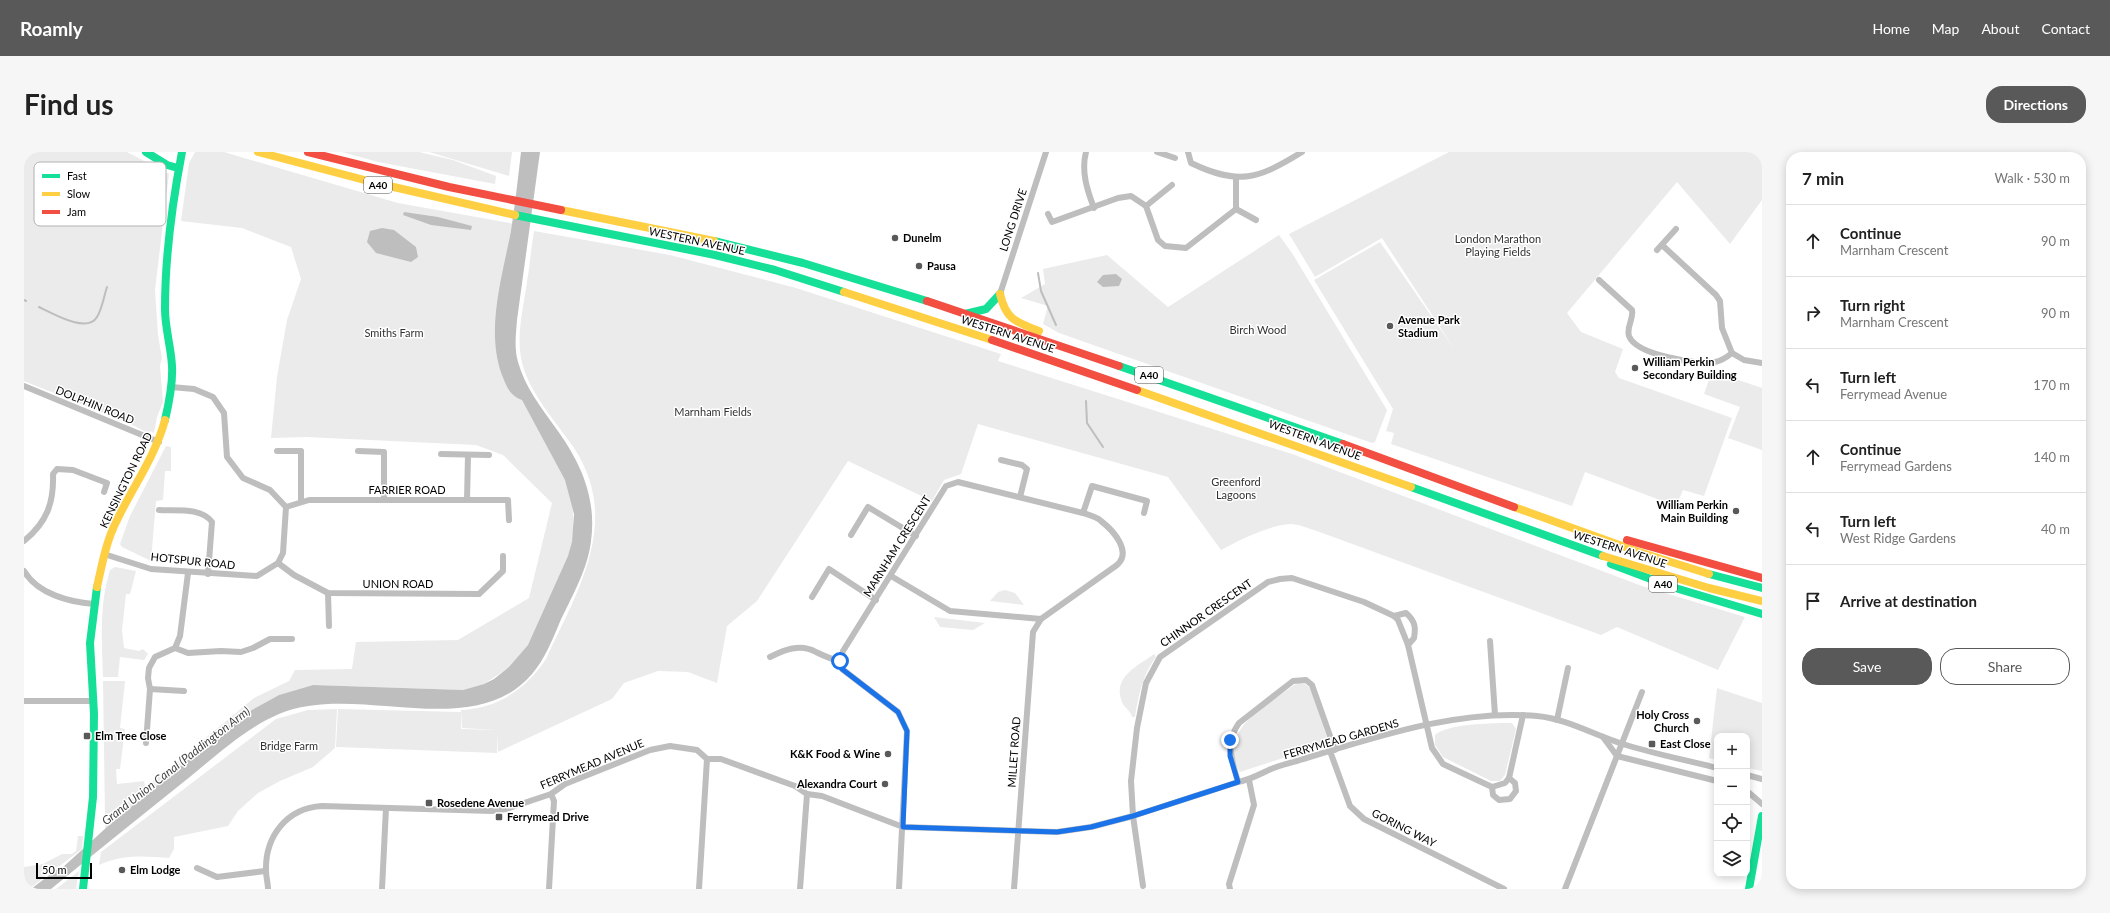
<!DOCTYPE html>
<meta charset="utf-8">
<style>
body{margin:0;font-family:Lato,sans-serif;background:#f6f6f6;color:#222}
.controls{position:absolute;right:12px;bottom:12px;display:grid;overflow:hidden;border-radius:8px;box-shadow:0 2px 10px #0003}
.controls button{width:36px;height:36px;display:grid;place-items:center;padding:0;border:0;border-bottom:1px solid #e0e0e0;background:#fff;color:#222;font:20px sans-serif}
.scale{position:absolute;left:12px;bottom:10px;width:56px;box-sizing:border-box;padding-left:4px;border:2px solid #000;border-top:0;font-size:11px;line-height:14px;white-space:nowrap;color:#000;-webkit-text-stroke:3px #fff;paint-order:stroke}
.stop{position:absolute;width:12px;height:12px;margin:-9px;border:3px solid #1a73e8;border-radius:50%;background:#fff}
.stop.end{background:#1a73e8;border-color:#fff;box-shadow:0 1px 4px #0008}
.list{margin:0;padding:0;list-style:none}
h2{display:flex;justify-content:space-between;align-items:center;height:52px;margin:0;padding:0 16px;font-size:17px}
h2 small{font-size:13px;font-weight:400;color:#767676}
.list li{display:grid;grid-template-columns:26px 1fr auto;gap:12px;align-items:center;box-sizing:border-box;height:72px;padding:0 16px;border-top:1px solid #e0e0e0}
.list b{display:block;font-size:15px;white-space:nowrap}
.list p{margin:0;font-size:13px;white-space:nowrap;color:#767676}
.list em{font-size:13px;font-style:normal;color:#767676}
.actions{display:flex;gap:8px;padding:12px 16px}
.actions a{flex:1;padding:9px 0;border:1px solid #595959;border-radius:16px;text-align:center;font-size:14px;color:#595959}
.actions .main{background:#595959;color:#fff}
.icon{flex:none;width:22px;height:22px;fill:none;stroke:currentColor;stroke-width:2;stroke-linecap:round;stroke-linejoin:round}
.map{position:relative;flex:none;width:1738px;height:737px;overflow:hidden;border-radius:16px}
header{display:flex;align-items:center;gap:24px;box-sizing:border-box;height:56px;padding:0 20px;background:#595959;color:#fff}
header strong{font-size:19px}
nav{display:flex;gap:22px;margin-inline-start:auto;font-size:14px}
.intro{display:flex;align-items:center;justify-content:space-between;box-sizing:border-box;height:96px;padding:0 24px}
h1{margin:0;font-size:28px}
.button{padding:10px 18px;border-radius:16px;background:#595959;color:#fff;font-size:14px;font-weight:700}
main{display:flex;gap:24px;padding:0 24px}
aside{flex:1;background:#fff;border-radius:16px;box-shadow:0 2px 10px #0003}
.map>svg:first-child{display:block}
.green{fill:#ebebeb}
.water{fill:#bebebe}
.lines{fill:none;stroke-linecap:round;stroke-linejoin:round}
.stream{stroke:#bebebe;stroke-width:2}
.street{stroke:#bebebe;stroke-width:6}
.fast{stroke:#16e098;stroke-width:8}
.slow{stroke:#ffcf43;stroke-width:8}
.jam{stroke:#f24e42;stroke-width:8}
.route{stroke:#1a73e8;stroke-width:5}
.poi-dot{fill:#595959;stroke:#fff;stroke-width:1.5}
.labels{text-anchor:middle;stroke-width:3;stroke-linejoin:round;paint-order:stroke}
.shield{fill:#fff;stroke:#4c4c4c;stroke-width:1}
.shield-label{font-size:10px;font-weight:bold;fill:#000}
.street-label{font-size:11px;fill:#000;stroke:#fff}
.poi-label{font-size:11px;font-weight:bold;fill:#000;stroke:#fff;text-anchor:start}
.park-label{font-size:11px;fill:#323232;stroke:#fff}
.water-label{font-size:12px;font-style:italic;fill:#434343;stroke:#fff}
.key{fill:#fff;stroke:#b2b2b2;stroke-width:1}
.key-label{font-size:11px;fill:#000}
</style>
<header>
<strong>Roamly</strong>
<nav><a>Home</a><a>Map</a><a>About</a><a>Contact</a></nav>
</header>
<div class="intro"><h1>Find us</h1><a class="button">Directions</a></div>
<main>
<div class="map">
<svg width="1738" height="737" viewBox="0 0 1738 737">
<rect width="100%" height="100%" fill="#fff"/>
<g class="green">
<polygon points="0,0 103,0 145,22 131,138 134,183 138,206 136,214 139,250 133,265 130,281 126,279 124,281 107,272 0,229"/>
<polygon points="171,0 200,0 374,51 491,72 476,157 501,251 548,341 550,390 517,476 490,512 460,532 439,538 289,533 255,543 217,564 81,677 81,669 230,546 265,529 271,518 328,517 332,490 434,488 505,446 528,351 479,303 452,293 282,285 247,286 253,225 263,168 277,127 267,95 218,76 157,69 165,11"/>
<polygon points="318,0 395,0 429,8 472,24 471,32 354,10"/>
<polygon points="405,0 488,0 485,24"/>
<polygon points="1425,0 1738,0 1738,48 1706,92 1653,30 1543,161 1557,180 1599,197 1591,220 1595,226 1708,266 1680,344 1659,338 1652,354 1561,320 1548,354 1367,292 1370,281 1362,279 1369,257 1290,128 1356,90 1431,198 1358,86 1291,125 1265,82"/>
<path d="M510,79L646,103L772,136L977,202L974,209L1268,302L1618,434L1721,465L1694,518L1593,475L1577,483L1290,378C1283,376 1274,372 1266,372C1246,373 1215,388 1197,398L1144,325L954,272L937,322L920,328L908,349L824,309L733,449L703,474L693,531L664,520L634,519L600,531L588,547L474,600L473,582V601L312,595L314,557L437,560V577L473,578L438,576L437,558C475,556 502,537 522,507C554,438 598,369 550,296C533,271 507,243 499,214C491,187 499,158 503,130C506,113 507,96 510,79Z"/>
<polygon points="1255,83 1268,101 1363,258 1351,290 1348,291 1035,181 1019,172 1024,154 997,146 1021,132 1019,117 1083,103 1144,155"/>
<polygon points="1688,219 1738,236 1738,298 1704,286 1716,255 1680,242"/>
<polygon points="142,294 147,295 147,319 141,319 139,348 132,349 127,409 98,395 96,392 106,364"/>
<path d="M91,415L112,419L106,442H102L98,478L100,496L115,499L119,497L124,502L120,508L96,505L94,525H79C78,487 75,454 86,418Z"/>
<polygon points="981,438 991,441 1000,453 966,449 974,440"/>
<polygon points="910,465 961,471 949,478 916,475"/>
<path d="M1130,502L1132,505C1118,524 1115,542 1111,565H1108C1106,557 1099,556 1097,547C1090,524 1114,514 1130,502Z"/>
<polygon points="79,529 101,529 96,576 101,577 96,617 92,617 93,632 120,629 121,634 81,665"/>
<path d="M1275,531L1281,532L1287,537L1304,589L1302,592L1216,620C1213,616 1212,611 1211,606C1202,573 1248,550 1270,533Z"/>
<polygon points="1693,536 1738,551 1738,619 1723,616 1723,584 1693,584 1693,608 1685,606"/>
<path d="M313,557L311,596L289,615L256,629L234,641L214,659L204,674L150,685V697L145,706C120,704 98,702 75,713L77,700L252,567L284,558Z"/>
<path d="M1477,571H1488L1492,577L1481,623L1476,629H1467L1419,605L1411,593V583C1424,572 1459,572 1477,571Z"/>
<polygon points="54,684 59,684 58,697 5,737 0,737 0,715 19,712 38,702 48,702 52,699"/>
<polygon points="55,719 52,737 32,737"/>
</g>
<g class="water">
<path d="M497,0H516L493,168C492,182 490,196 494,210C501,235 516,254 531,275C556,309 573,345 567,389C564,417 547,446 535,472C528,489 520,508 508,522C448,592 332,529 255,562C222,576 194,602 167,624C120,662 73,699 27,737H7L32,718L38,716L83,675L217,564L255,543L289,533L439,538L460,532L470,527L485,515L504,493L544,404L548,390L550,362L541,328L498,248C488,244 484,238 480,228C460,182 478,126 487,79C491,53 494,26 497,0Z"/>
<polygon points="380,60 414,65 448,74 447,78 407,73 379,63"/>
<polygon points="358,76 370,78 392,95 394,105 387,110 352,101 343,90 346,79"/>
<polygon points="1092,122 1098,127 1095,134 1079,135 1073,130 1079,123"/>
</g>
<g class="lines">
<g class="stream">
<polyline points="1014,121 1017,139 1032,173"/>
<polyline points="0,148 2,149"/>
<path d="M15,155C28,161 63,182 73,165C78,157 80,144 83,135"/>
<polyline points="1062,249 1063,271 1079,295"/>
</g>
<g class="street">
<path d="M1062,0C1057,19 1063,38 1070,56"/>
<polyline points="1133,0 1151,6"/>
<path d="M1164,0L1167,11C1215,34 1234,27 1278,0"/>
<polyline points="1122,54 1148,33"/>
<polyline points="1212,57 1232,68"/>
<polyline points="1024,62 1028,70 1094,46 1107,44 1122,54 1134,88 1141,94 1162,96 1212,57 1212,26"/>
<polyline points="1638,93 1692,143 1696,149 1698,176 1708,201"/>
<polyline points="1633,98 1652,77"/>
<path d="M1575,128L1608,158C1610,167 1602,175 1605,184C1612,203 1673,213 1691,210C1697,209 1703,205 1708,201L1720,208L1738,211"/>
<polyline points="976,142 1022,0"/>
<polyline points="0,234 135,290"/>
<polyline points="253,299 277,299 277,349"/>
<polyline points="334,299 360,300 360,348"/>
<polyline points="417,302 465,303"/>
<polyline points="977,308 998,313 1003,317 996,345"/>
<polyline points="443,348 444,303"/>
<polyline points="262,355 285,348 484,348 485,368"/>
<path d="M135,358C152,359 177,355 188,370L184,422"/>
<polyline points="1059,361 1068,334 1123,349 1120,361"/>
<polyline points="827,383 844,355 892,384"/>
<path d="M0,389C23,370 30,351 29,322L33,317L49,318L83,331L80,340"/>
<polyline points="80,402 127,417 233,424 254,411 259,401 262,355 246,338 219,326 203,305 200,261 189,245 170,237 147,235"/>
<polyline points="254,411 270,423 304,441 455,442 479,419 479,404"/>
<path d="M0,419C14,442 45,450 70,452"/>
<polyline points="867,424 926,459 1017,467"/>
<polyline points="304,441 305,474"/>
<polyline points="788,445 805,417 852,448"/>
<path d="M1370,464L1382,461C1391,469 1392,475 1390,486L1384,493"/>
<polyline points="1466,489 1471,563"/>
<polyline points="151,496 164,501 197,499 217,500 229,496 246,487 268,487"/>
<path d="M746,505C760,498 776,491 792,500C800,504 806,507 816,509"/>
<polyline points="126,537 160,539"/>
<polyline points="0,549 69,549"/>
<polyline points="1533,568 1544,516"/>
<polyline points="1579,585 1593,604 1693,629"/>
<polyline points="122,591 126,537 124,526 125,516 131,505 151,496 156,484 164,421"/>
<polyline points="1306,599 1326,654 1340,667 1480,737"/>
<polyline points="1723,623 1738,627"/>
<path d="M1214,630C1208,609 1201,590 1215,571L1269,529L1282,528L1288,533L1311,598"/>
<polyline points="1468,635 1469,643 1475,648 1486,647 1492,639 1491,631 1485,626"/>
<polyline points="1723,639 1738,652"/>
<polyline points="173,716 193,725 241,719"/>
<polyline points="1119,734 1109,664 1107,629 1113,576 1122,531 1136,505 1244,430 1256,427 1268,426 1340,450 1370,464 1374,468 1384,493 1408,596 1419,612 1468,635 1481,631 1485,626 1499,563"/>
<path d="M244,737C244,731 242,725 242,719C241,684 263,656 298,654L468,659L482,657L527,642L541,632L626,598L646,594L673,598L683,607H697L771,634L783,642L798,644L879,675L1033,680L1067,675L1109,664L1214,630C1226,628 1236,622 1247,617C1257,613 1267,611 1276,608C1352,585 1433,557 1513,564C1544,567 1570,583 1599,592C1630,602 1662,608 1693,616"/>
<polyline points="358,737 362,656"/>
<polyline points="525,737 530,649 527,642"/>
<polyline points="675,737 683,607"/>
<polyline points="776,737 783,642"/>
<path d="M875,737L883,579L874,560L818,517L816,509L819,499L922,334L934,330L1059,361C1065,363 1073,365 1077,369C1090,379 1108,400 1093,413L1017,467L1009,480L990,737"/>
<polyline points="1206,737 1205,732 1230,653 1225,628"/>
<polyline points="1541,737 1618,540"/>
</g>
<g class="fast">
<polyline points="122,0 143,13 154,16"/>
<polyline points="491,63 691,103 751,118 820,140"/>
<polyline points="690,89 779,111 903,149"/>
<polyline points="941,162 962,157 976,142"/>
<polyline points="1095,214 1319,292"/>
<path d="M141,268C145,251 149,231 148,214C147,195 141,176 141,157C141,104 148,52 158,0"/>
<polyline points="1387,335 1579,404"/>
<polyline points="1587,412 1648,435 1738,462"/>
<polyline points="1685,422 1738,436"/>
<polyline points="59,737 69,645 70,562 66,491 73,435"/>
<polyline points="1725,737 1738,664"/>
</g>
<g class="slow">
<polyline points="234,0 348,30 491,63"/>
<polyline points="537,58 690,89"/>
<polyline points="820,140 968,188"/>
<path d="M976,142C982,168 992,170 1015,179"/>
<polyline points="1113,238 1387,335"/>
<polyline points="1490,355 1612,399 1685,422"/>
<polyline points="1579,404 1685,436 1738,449"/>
<path d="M73,435C78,413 82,390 92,370C108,336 131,305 141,268"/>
</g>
<g class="jam">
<polyline points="284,0 425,35 537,58"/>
<polyline points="903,149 1095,214"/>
<polyline points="968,188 1113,238"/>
<polyline points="1319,292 1490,355"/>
<polyline points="1603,388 1738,426"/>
</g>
</g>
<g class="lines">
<polyline class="route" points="816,509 818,517 874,560 883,579 879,675 1033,680 1067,675 1109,664 1214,630 1206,604 1206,588"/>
</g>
<g class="poi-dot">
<circle cx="871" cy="86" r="4"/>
<circle cx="895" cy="114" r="4"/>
<circle cx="1366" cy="174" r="4"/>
<circle cx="1611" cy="216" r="4"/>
<circle cx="1712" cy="359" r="4"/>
<circle cx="1673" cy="569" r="4"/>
<rect x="59" y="580" width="8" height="8" rx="2"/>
<rect x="1624" y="588" width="8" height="8" rx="2"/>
<circle cx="864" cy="602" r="4"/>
<circle cx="861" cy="632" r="4"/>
<rect x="401" y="647" width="8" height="8" rx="2"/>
<rect x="471" y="661" width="8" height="8" rx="2"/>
<circle cx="98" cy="718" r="4"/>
</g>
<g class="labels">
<g class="shield">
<rect x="340" y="25" width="28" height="16" rx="3"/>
<rect x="1111" y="215" width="28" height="16" rx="3"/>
<rect x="1625" y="424" width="28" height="16" rx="3"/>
</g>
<g class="shield-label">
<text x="354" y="37">A40</text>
<text x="1125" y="227">A40</text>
<text x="1639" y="436">A40</text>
</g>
<g class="street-label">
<text transform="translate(989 68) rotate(-72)" y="4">LONG DRIVE</text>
<text transform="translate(673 89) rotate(12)" y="4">WESTERN AVENUE</text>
<text transform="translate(984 182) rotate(18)" y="4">WESTERN AVENUE</text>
<text transform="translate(71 253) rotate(22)" y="4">DOLPHIN ROAD</text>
<text transform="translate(1291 288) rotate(20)" y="4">WESTERN AVENUE</text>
<text transform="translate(102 328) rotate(-64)" y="4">KENSINGTON ROAD</text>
<text x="383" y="342">FARRIER ROAD</text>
<text transform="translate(873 394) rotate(-58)" y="4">MARNHAM CRESCENT</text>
<text transform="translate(1596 397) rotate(18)" y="4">WESTERN AVENUE</text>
<text transform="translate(169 409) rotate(6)" y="4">HOTSPUR ROAD</text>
<text x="374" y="436">UNION ROAD</text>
<text transform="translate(1182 461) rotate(-35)" y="4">CHINNOR CRESCENT</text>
<text transform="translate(1317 587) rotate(-16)" y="4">FERRYMEAD GARDENS</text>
<text transform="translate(990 600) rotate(-86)" y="4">MILLET ROAD</text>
<text transform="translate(568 612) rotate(-23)" y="4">FERRYMEAD AVENUE</text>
<text transform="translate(1380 676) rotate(27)" y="4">GORING WAY</text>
</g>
<g class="poi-label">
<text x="879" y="90">Dunelm</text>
<text x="903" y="118">Pausa</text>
<text x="1374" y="172">Avenue Park<tspan x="1374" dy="13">Stadium</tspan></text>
<text x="1619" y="214">William Perkin<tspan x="1619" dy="13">Secondary Building</tspan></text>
<text x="1704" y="357" text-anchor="end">William Perkin<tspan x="1704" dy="13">Main Building</tspan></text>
<text x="1665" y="567" text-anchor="end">Holy Cross<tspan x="1665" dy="13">Church</tspan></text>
<text x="71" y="588">Elm Tree Close</text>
<text x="1636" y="596">East Close</text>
<text x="856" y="606" text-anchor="end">K&amp;K Food &amp; Wine</text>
<text x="853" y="636" text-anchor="end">Alexandra Court</text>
<text x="413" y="655">Rosedene Avenue</text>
<text x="483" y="669">Ferrymead Drive</text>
<text x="106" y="722">Elm Lodge</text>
</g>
<g class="park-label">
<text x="1474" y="91">London Marathon<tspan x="1474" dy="13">Playing Fields</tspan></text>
<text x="1234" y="182">Birch Wood</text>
<text x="370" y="185">Smiths Farm</text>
<text x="689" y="264">Marnham Fields</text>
<text x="1212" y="334">Greenford<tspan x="1212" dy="13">Lagoons</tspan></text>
<text x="265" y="598">Bridge Farm</text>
</g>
<g class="water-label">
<text transform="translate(152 614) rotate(-38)" y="4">Grand Union Canal (Paddington Arm)</text>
</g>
</g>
<rect x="10" y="10" width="132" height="64" rx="6" class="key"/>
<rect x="18" y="22" width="18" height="4" fill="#16e098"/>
<rect x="18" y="40" width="18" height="4" fill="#ffcf43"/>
<rect x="18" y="58" width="18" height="4" fill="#f24e42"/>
<g class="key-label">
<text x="43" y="28">Fast</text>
<text x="43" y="46">Slow</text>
<text x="43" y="64">Jam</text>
</g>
</svg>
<div class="controls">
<button>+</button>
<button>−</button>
<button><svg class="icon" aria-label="locate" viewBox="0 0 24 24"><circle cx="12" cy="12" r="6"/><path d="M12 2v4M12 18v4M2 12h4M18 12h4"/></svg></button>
<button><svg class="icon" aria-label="layers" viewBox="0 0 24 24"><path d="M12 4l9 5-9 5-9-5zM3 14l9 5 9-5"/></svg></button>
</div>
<div class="scale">50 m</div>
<div class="stop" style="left:816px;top:509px"></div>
<div class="stop end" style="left:1206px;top:588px"></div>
</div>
<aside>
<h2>7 min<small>Walk · 530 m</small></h2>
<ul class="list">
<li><svg class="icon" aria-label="ahead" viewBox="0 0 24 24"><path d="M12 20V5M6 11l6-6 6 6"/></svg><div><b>Continue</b><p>Marnham Crescent</p></div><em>90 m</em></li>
<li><svg class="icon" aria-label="right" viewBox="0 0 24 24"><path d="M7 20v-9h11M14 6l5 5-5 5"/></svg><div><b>Turn right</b><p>Marnham Crescent</p></div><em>90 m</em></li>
<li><svg class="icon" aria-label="left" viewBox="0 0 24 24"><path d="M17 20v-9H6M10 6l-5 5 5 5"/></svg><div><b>Turn left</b><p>Ferrymead Avenue</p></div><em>170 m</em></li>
<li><svg class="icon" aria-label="ahead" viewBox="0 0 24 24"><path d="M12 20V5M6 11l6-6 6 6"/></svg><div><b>Continue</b><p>Ferrymead Gardens</p></div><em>140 m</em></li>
<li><svg class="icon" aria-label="left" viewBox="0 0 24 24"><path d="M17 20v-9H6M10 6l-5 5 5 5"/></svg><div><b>Turn left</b><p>West Ridge Gardens</p></div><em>40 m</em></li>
<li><svg class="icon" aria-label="arrive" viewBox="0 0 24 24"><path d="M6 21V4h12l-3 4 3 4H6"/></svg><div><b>Arrive at destination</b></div></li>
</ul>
<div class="actions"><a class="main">Save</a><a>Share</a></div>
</aside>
</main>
